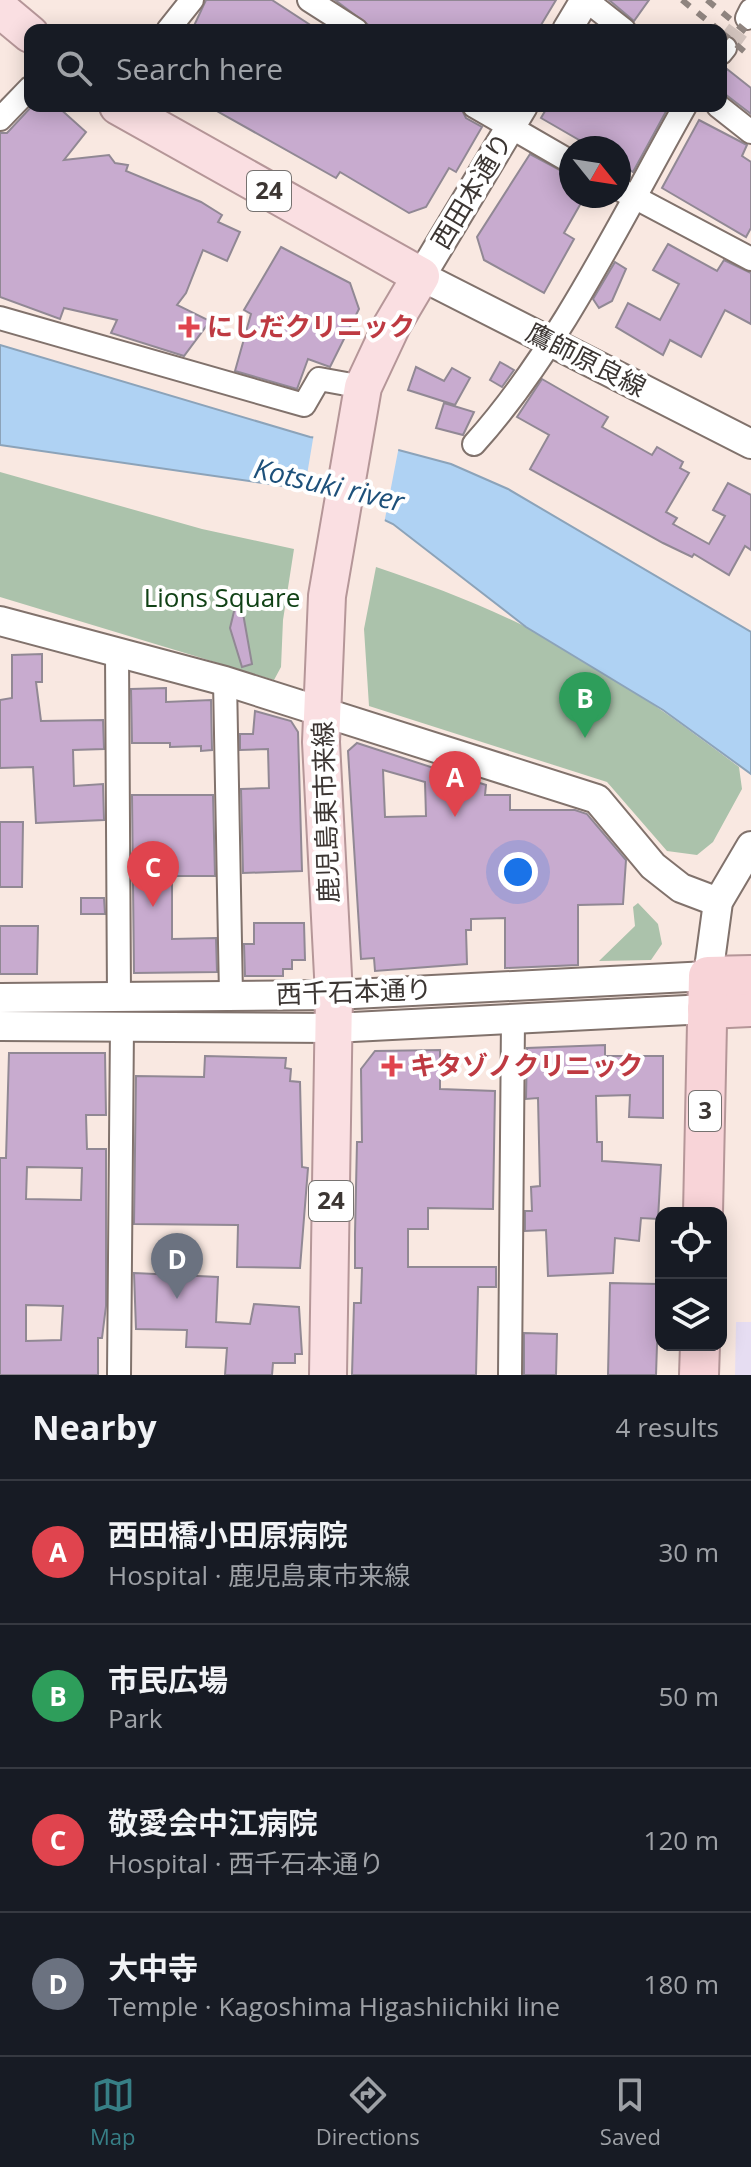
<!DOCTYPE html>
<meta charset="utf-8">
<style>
body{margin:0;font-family:"Open Sans","Noto Sans JP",sans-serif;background:#242831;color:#f1f3f6}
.controls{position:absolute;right:24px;bottom:24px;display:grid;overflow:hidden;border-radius:16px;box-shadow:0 4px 20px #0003}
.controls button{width:72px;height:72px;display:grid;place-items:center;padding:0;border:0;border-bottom:2px solid #363941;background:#171b24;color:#f1f3f6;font:40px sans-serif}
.compass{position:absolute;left:559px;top:136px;width:72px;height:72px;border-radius:50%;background:#171b24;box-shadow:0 4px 20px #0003;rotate:120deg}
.you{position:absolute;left:518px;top:872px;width:28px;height:28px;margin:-20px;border:6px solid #fff;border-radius:50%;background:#1a73e8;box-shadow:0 0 0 12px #1a73e833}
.badge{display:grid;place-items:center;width:52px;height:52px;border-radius:50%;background:#377f86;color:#fff;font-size:26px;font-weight:700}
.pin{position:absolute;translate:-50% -66px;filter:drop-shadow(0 2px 4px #0008)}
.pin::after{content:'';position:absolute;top:42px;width:28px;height:24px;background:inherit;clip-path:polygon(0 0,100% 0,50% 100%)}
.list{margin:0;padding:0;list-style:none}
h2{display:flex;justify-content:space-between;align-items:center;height:104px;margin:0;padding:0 32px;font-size:34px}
h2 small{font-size:26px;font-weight:400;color:#9ea1a6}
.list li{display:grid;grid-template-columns:52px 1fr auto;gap:24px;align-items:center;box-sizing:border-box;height:144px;padding:0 32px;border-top:2px solid #363941}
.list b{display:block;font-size:30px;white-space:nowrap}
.list p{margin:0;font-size:26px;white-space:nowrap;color:#9ea1a6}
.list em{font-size:26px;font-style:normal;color:#9ea1a6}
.icon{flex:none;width:44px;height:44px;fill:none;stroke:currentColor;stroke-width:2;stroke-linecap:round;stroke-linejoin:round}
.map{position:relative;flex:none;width:751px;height:1375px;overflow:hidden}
.search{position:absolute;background:#171b24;box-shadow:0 4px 20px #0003;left:24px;right:24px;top:24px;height:88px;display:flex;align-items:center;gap:20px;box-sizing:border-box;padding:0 28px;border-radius:16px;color:#9ea1a6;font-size:30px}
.sheet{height:680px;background:#171b24}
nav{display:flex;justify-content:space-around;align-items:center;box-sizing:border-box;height:112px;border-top:2px solid #363941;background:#171b24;font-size:22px;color:#9ea1a6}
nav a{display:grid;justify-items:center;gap:4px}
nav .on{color:#377f86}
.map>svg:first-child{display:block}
.commercial{fill:#e6ddf2}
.green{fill:#abc2ab}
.water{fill:#afd2f3;stroke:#8ca3b9;stroke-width:2}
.pier{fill:#f9e8e1}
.building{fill:#c8abcf;stroke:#918894;stroke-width:2;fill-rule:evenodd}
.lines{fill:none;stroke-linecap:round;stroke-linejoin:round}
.minor-tunnel{stroke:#d3c4be;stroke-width:22;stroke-dasharray:22 11;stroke-linecap:butt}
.minor-casing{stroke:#81726c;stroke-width:26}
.tertiary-casing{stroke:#81726c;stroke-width:32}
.primary-casing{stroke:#b59698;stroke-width:40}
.trunk-casing{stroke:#b59698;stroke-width:42}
.minor{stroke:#fff;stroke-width:22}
.tertiary{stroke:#fff;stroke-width:28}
.primary{stroke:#fadfe2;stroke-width:36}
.trunk{stroke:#f8d4d8;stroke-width:38}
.rail{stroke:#8f847f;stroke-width:6;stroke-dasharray:10 10;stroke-linecap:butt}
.health-dot{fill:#e0444e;stroke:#fff;stroke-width:3}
.labels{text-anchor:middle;stroke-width:8;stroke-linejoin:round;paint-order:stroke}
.shield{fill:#fff;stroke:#767270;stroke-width:2}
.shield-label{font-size:24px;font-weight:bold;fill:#3c3633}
.street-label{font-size:26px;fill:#3c3633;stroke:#fff}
.health-label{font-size:26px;font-weight:bold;fill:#be3a42;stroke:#fff;text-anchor:start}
.park-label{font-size:26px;fill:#114216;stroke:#fff}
.water-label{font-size:28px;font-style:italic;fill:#1d507a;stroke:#fff}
</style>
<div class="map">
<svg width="751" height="1375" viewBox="0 0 751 1375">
<rect width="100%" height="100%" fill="#f9e8e1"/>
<polygon class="commercial" points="736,1322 751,1322 751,1375 735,1375"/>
<g class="green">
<polygon points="0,472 202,529 294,549 283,620 281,667 274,680 0,597"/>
<path d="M376,567C426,584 476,602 524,626C600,664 671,716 739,767L742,789L713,842L697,855L667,851L607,782L369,706L364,629Z"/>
<polygon points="638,903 658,924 662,944 651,960 599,961 635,926 633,907"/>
</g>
<polygon class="water" points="0,345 310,437 391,448 451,464 508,489 751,632 751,774 663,710 526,627 393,524 326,492 0,445"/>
<polygon class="pier" points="314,433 399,446 384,524 325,496 304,493"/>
<g class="building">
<polygon points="206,0 272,0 318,30 192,30"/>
<polygon points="335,0 556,0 538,30 375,30"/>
<polygon points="609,0 649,0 634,21"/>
<polygon points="727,69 751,88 751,114 721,91 721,80"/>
<polygon points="32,106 57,106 86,132 64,160 109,155 115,163 128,165 126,171 201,202 222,215 218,222 240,232 227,261 203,250 186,293 177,305 210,321 184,356 111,333 117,320 64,308 60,319 0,297 0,133 7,133"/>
<polygon points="208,106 460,106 466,118 482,127 456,172 449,168 426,207 409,213 340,172 336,178"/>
<polygon points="548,106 669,106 633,172 619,163 619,148 593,148 541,118"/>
<polygon points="699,120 747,145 742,156 751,162 751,228 746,237 662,188"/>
<polygon points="530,154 571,176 571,196 585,196 564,233 574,239 544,293 484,260 477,237"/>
<polygon points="668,244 717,271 724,260 751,273 751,324 725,310 701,357 670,340 663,355 616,327 628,303 660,320 679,284 653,270"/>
<polygon points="281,247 350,283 359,309 330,367 308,359 297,389 235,371 251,314 244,310"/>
<polygon points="615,262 626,269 612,301 599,308 593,299"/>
<polygon points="500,362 514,370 502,387 490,380"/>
<polygon points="416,367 444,381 452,368 470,378 455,405 408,390"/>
<polygon points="542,379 608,417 602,427 652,455 657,447 683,462 680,468 689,473 666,512 677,518 673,524 709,544 725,516 713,510 728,483 751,495 751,550 745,546 729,575 694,554 692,557 663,543 530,469 549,435 517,417"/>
<polygon points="444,403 474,412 463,435 436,428"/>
<polygon points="239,591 252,664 242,667 230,628"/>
<polygon points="42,654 42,682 36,682 41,721 103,720 104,749 73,750 74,786 103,784 104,820 36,823 33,767 0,768 0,700 12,698 12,655"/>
<polygon points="166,688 166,702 211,700 212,750 201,751 201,746 170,747 170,743 132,743 131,689"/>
<polygon points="255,711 291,721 298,732 302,871 243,873 241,789 269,788 268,749 240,750 240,734 253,734"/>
<path d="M357,743L486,785L485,795H510V810H575L587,814L626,860L623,904L578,905V965L505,968V918L471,919V930H466L467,964L375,971L374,958L361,959L348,751ZM383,770L425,782L426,816L385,817Z"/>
<polygon points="132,795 213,795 215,876 172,876 172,939 216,938 217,972 134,973"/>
<polygon points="0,822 23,822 22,887 0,887"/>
<polygon points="81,898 104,898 105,914 81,914"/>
<polygon points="254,923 304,923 305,960 292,960 292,969 283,969 283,976 245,976 244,944 254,944"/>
<polygon points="0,926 38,926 37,974 0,974"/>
<polygon points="605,1045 605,1056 663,1056 663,1118 629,1117 630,1095 596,1096 597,1142 602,1142 602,1161 661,1165 658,1219 641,1218 639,1241 615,1238 613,1273 548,1276 546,1230 525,1231 525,1211 532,1211 531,1187 540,1186 538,1098 526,1099 527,1048"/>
<polygon points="440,1050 440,1089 495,1091 493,1209 428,1208 428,1229 408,1229 408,1267 496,1267 496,1287 478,1287 476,1375 352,1375 354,1303 361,1303 362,1268 355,1268 355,1234 357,1142 362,1142 361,1069 375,1051"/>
<path d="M9,1053H105L106,1115H86L87,1149H106V1306L102,1338H98V1375H0V1158H6ZM27,1167L82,1168L81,1200L26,1199ZM26,1305L63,1306L61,1340L26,1341Z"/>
<polygon points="205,1056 286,1058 285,1068 291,1069 290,1081 300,1082 302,1167 308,1168 300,1268 237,1267 238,1225 134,1224 136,1076 204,1077"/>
<polygon points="134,1273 218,1277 216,1322 250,1324 254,1304 299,1307 302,1354 295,1354 295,1363 273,1363 272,1375 225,1375 227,1348 186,1347 187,1330 136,1329"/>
<polygon points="610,1283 659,1284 656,1375 608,1375"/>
<polygon points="524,1333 557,1334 556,1375 524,1375"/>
</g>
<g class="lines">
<polyline class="minor-tunnel" points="725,48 747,18"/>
<defs>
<g id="minor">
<polyline points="309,0 356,30"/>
<polyline points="586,0 624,30"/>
<polyline points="747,18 751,10"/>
<polyline points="168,30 192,0"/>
<polyline points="721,53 725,48"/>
<polyline points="474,106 571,162"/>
<polyline points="718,106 751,132"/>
<polyline points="0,119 30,88"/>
<polyline points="619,189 751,259"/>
<polyline points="0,318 304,405 319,379 363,387"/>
<path d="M474,444C558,351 623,216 685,106"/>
<polyline points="117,653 119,997"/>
<polyline points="225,681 231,995"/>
<polyline points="119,1375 122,1026"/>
<polyline points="510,1375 513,1019"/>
</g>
<g id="tertiary">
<polyline points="567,30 585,0"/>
<polyline points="523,106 421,276 751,444"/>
<polyline points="0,621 225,681 597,799 653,866 681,888 718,902"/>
<polyline points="0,998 334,995 708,976 718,902 751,846"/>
<polyline points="0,1026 333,1028 707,1009"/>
</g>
<g id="primary">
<polyline points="0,9 30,34"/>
<polyline points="118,106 421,276 392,325 363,387 327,596 321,742 334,995 328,1375"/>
</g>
<g id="trunk">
<polyline points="707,1009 751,1007"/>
<polyline points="703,1213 708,976 751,975"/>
<polyline points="699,1375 700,1345"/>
</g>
</defs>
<use href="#minor" class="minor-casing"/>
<use href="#tertiary" class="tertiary-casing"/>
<use href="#primary" class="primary-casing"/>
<use href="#trunk" class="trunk-casing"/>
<use href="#minor" class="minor"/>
<use href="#tertiary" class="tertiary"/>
<use href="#primary" class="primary"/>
<use href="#trunk" class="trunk"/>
<g class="rail">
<polyline points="682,0 719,30"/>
<polyline points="707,0 751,36"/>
<polyline points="721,32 751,57"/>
</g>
</g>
<g class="health-dot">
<path d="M185 315h8v8h8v8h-8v8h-8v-8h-8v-8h8z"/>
<path d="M388 1054h8v8h8v8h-8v8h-8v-8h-8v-8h8z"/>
</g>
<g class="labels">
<g class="shield">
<rect x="247" y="171" width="44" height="40" rx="6"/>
<rect x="689" y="1091" width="32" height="40" rx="6"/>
<rect x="309" y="1181" width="44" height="40" rx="6"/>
</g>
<g class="shield-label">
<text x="269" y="199">24</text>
<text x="705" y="1119">3</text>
<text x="331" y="1209">24</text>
</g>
<g class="street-label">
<text transform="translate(472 191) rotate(-59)" y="9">西田本通り</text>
<text transform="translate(586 360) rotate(27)" y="9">鷹師原良線</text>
<text transform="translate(326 812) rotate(-92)" y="9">鹿児島東市来線</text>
<text transform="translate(354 992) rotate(-2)" y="9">西千石本通り</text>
</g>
<g class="health-label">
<text x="207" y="336">にしだクリニック</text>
<text x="410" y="1075">キタゾノクリニック</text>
</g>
<g class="park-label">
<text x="222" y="607">Lions Square</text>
</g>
<g class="water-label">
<text transform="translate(329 485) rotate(13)" y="10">Kotsuki river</text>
</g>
</g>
</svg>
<div class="controls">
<button><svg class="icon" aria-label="locate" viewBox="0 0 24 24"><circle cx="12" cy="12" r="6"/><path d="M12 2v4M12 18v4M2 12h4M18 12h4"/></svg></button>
<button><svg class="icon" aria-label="layers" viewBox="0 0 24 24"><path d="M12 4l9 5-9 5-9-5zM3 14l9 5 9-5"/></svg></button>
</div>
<svg class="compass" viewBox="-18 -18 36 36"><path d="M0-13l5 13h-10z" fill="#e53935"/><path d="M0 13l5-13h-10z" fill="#9ea1a6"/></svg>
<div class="you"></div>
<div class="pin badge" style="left:455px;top:817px;background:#e0444e">A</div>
<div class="pin badge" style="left:585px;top:738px;background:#2e9e5b">B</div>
<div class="pin badge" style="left:153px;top:907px;background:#e0444e">C</div>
<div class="pin badge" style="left:177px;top:1299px;background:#6b7280">D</div>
<div class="search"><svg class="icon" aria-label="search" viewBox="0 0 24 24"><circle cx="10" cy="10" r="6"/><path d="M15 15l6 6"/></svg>Search here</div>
</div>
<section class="sheet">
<h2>Nearby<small>4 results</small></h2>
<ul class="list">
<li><span class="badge" style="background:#e0444e">A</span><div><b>西田橋小田原病院</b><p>Hospital · 鹿児島東市来線</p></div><em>30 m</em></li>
<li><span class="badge" style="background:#2e9e5b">B</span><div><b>市民広場</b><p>Park</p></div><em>50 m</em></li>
<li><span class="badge" style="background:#e0444e">C</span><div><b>敬愛会中江病院</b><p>Hospital · 西千石本通り</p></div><em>120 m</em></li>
<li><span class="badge" style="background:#6b7280">D</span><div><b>大中寺</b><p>Temple · Kagoshima Higashiichiki line</p></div><em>180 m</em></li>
</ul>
</section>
<nav>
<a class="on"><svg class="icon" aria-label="map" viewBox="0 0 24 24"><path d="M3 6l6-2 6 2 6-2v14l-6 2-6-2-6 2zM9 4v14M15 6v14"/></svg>Map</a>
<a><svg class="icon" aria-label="directions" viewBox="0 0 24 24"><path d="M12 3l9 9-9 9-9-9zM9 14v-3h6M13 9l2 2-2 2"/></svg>Directions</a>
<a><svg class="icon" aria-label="saved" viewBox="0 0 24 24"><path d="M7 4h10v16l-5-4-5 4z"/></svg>Saved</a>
</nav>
